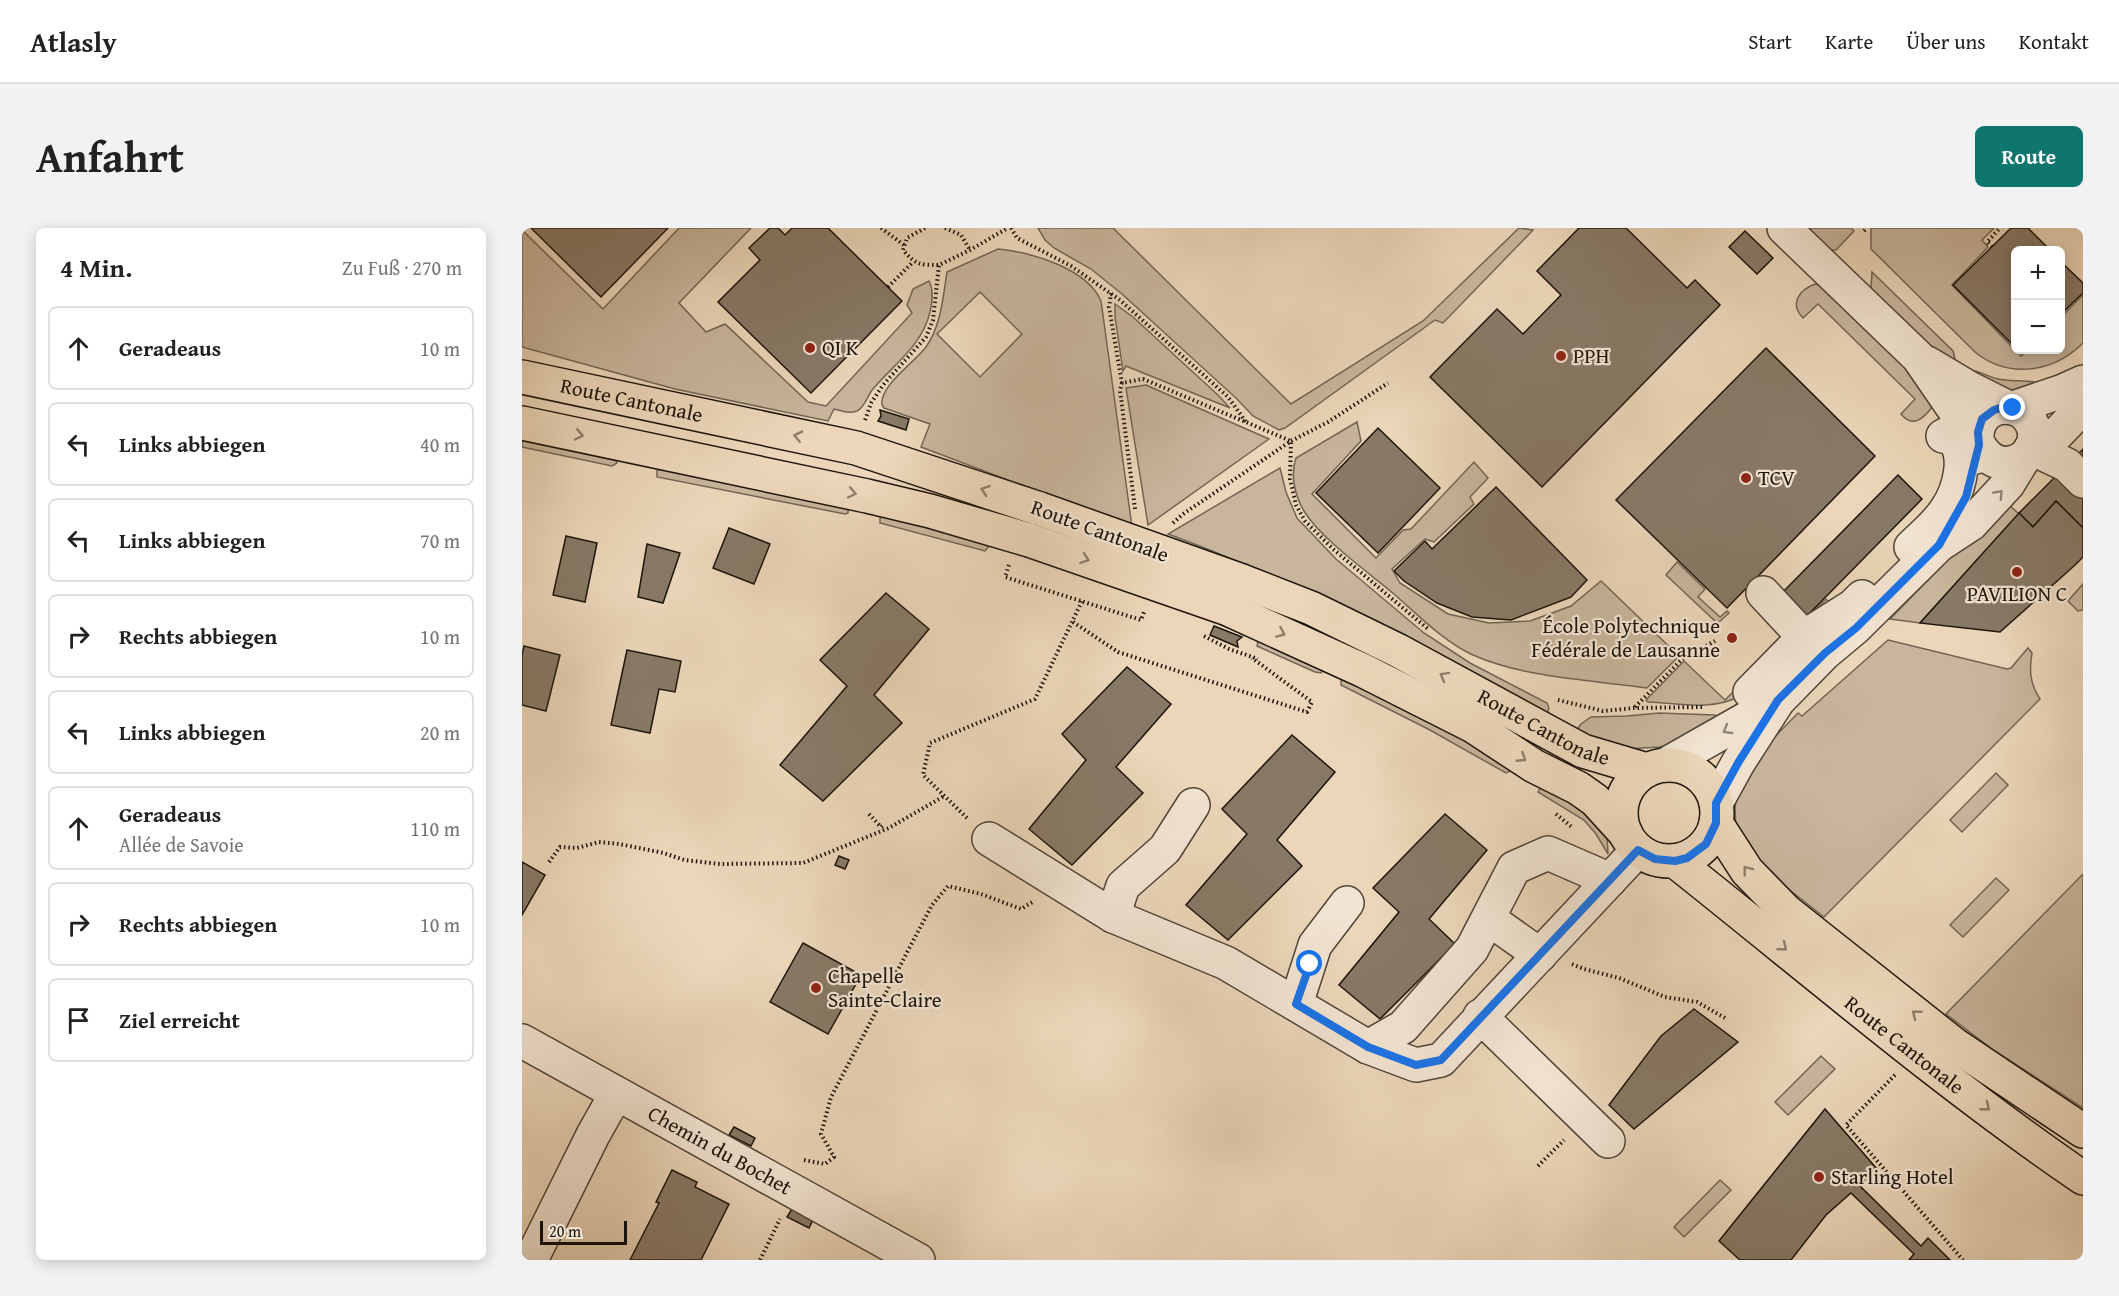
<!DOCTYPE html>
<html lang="de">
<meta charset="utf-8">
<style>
body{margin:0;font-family:"Gentium Book Plus",serif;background:#f2f2f2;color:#222}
.controls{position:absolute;right:18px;top:18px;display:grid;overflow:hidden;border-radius:9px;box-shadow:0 3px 15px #0003}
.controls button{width:54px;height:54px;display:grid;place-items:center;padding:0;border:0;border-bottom:2px solid #e0e0e0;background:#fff;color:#222;font:30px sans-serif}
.scale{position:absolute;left:18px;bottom:15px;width:87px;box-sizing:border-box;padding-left:6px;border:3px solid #1d150c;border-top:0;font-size:16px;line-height:21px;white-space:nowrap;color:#1d150c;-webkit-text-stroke:4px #f2e4d2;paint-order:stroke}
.stop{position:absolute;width:18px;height:18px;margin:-14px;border:4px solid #1a73e8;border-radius:50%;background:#fff}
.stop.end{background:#1a73e8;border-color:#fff;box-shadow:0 2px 6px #0008}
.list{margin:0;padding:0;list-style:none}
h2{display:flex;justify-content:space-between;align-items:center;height:78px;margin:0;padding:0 24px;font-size:26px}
h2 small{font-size:20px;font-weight:400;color:#767676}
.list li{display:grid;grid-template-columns:39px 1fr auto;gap:18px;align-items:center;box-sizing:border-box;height:84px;margin:0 12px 12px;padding:0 12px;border:2px solid #e0e0e0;border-radius:9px}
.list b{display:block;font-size:22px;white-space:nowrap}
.list p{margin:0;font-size:20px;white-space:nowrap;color:#767676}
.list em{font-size:20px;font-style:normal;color:#767676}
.icon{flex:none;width:33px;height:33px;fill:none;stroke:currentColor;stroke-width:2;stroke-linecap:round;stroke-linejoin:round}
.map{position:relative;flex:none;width:1561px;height:1032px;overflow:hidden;border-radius:9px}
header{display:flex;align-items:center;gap:36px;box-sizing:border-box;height:84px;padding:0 30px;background:#fff;border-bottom:2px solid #e0e0e0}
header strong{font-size:28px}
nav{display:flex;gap:33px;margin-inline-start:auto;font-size:21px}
.intro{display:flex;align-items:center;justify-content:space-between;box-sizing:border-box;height:144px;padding:0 36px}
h1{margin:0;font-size:42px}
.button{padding:15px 27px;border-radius:9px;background:#0f766e;color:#fff;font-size:21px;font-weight:700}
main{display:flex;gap:36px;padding:0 36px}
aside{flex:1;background:#fff;border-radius:9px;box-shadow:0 3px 15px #0003}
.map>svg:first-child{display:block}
.green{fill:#c8b59c;stroke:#726554;stroke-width:1.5;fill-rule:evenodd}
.building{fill:#887966;stroke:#1d150c;stroke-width:1.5}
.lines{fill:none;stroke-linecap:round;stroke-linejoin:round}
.minor-casing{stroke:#504537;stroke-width:36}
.major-casing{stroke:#1d150c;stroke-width:36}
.path{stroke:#1d150c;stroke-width:4;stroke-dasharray:1.5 3;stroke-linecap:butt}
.minor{stroke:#f2e4d2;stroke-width:33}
.major{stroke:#ebd6b9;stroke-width:33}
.major-bridge-casing{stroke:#1d150c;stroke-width:36;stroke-linecap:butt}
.major-bridge{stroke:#ebd6b9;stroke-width:33}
.oneway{stroke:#8e7f6b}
.oneway2{stroke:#928779}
.route{stroke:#1a73e8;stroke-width:8}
.poi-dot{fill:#8f2418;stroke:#f2e4d2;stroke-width:2}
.labels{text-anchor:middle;stroke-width:4.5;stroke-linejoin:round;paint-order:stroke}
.poi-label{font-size:21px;fill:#1d150c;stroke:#f2e4d2;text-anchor:start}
.street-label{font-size:21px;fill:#1d150c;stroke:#f2e4d2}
</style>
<header>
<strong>Atlasly</strong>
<nav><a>Start</a><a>Karte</a><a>Über uns</a><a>Kontakt</a></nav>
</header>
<div class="intro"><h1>Anfahrt</h1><a class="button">Route</a></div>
<main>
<aside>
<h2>4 Min.<small>Zu Fuß · 270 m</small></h2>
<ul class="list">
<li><svg class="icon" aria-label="ahead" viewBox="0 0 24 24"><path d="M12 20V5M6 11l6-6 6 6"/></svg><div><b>Geradeaus</b></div><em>10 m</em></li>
<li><svg class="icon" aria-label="left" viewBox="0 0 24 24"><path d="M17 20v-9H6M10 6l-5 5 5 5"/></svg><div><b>Links abbiegen</b></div><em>40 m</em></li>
<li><svg class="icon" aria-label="left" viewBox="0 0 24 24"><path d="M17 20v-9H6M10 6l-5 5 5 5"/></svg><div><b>Links abbiegen</b></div><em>70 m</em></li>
<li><svg class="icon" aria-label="right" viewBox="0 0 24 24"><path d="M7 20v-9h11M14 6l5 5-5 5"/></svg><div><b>Rechts abbiegen</b></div><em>10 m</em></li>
<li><svg class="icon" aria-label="left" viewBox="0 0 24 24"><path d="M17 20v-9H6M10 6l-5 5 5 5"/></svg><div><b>Links abbiegen</b></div><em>20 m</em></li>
<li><svg class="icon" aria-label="ahead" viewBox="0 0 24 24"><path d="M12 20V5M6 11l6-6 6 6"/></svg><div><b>Geradeaus</b><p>Allée de Savoie</p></div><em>110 m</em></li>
<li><svg class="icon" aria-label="right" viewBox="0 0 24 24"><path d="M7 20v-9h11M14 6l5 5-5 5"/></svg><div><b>Rechts abbiegen</b></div><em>10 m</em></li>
<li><svg class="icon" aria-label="arrive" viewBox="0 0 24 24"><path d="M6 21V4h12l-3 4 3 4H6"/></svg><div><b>Ziel erreicht</b></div></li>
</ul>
</aside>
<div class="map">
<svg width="1561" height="1032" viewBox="0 0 1561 1032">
<rect width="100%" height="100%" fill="#ebd6b9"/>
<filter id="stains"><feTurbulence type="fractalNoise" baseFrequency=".00333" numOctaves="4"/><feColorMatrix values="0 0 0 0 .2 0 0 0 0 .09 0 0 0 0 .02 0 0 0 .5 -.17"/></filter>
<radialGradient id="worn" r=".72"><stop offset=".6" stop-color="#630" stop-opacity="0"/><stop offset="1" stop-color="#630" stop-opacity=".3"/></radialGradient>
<g class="green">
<path d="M157,0H229L157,75L184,104L203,96L286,174L304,178L390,85L385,77L391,61L407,53C412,63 410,74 408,84C400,118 372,136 351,161C345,168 343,179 335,183C327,186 320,183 312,181L306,193L153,161L0,119V2L81,81Z"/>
<polygon points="516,0 591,0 769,176 901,93 997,0 1011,2 921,95 913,92 763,200 757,202 731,188 715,171 600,66 569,41 532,20 523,12"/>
<polygon points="1286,0 1329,0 1332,3 1314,22 1308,22"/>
<path d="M1349,0H1472L1460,12L1466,19L1430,57L1499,128L1506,122H1538L1539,89L1561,67V115C1531,145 1486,151 1453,124L1349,21Z"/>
<path d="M476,21C508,24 565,40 579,73L610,299L399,219L408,196L362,180L360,177C357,158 393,134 404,119C419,98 421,69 425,44ZM458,64L500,106L458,149L415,106Z"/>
<polygon points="1350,44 1431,123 1433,131 1430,138 1425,136 1349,61"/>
<path d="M1293,56L1298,57L1409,163L1411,178C1402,190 1391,201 1379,186L1393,171L1296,76L1281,90C1267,76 1277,62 1293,56Z"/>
<polygon points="593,76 611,89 697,168 708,180 604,138 601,143 593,89"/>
<path d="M1448,142C1458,143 1466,149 1476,151C1488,154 1510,151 1519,156L1513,163H1488L1441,144Z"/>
<polygon points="624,157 747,211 626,297 604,160"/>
<path d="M835,194L839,213L790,266L854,330L881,302L889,301L952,234L966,250L948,269L952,276L912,314L903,311L870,341L878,355L926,386L967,395L1008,393L1049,378L1079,353L1157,428L1125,460C1069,452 1003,450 951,427C922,414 896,387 872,366C846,344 799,311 782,283C773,268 768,247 774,230Z"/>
<polygon points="0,210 93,230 95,235 90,238 0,219"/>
<polygon points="138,239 321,278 326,282 326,285 323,286 135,249 135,243"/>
<path d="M758,240L764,264L775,290L814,331L902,405L948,435L1025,475L1027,480L1025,487C900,423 778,354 646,306Z"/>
<polygon points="1483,273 1497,286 1398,395 1368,391"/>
<polygon points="362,288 428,304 467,318 463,323 358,295 358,290"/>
<polygon points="1155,334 1183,361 1176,369 1198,389 1205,383 1207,385 1197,394 1194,394 1144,347"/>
<polygon points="1561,356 1561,382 1556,383 1546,373"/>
<path d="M1304,371L1316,383L1216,469C1189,483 1156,475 1126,474L1124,472L1162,433L1203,472Z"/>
<path d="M1366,412L1485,441L1489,440L1506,420L1510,425C1507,442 1508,456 1518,471L1302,689L1232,634L1214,601L1213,579L1216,562L1237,525L1276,485L1280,488Z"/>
<polygon points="736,413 804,439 799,445 793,444 735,418"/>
<polygon points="823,450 903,489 994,541 984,545 908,502 819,457 819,453"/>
<polygon points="1137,485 1193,487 1199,493 1153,515 1138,519 1103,521 1053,504 1059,496 1069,489 1105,488"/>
<polygon points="1474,545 1486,557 1440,604 1428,592"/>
<polygon points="1021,555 1050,568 1085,608 1086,626 1074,606 1062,592 1016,564"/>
<polygon points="1561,646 1561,880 1470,821 1424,786"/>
<polygon points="1474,650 1487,662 1441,709 1428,697"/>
<polygon points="1299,828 1313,841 1266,887 1253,874"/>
<polygon points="1198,952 1209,962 1162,1009 1152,999"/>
</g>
<g class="building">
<polygon points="9,0 146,0 79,69"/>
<polygon points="248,0 256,0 263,7 270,0 306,0 380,73 289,165 196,74 238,32 227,20"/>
<polygon points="1057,0 1104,0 1165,60 1173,52 1198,77 1020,259 908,149 975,81 1001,106 1039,67 1015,43"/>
<polygon points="1489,0 1506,0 1528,22 1494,22 1494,120 1431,57"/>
<polygon points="1223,3 1251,30 1235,46 1207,19"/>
<polygon points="1538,33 1561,55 1561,65 1538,87"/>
<polygon points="1244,120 1353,228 1205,380 1094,272"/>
<polygon points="358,182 387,191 384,202 356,193 359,188"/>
<polygon points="856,200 918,260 856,325 794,265"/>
<polygon points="1561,221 1561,300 1534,273 1511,299 1497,285"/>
<polygon points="1376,247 1400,271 1284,389 1260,365"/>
<polygon points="974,259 1065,352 1049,369 989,392 950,389 915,375 882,353 872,343 903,313 910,321"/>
<polygon points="1534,273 1561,300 1561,329 1552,338 1478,404 1398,395 1497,285 1511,299"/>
<polygon points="207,300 248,316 232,356 191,340"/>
<polygon points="44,308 75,315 63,374 31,367"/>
<polygon points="125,316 158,325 141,375 116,369"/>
<polygon points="364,365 407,401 352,467 380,495 301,573 258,537 325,458 298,432"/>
<polygon points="692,398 720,409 715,413 716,419 688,407"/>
<polygon points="2,418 38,427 24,483 0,477 0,427"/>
<polygon points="105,422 159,433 153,464 137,461 128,505 89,497"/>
<polygon points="605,439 649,476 594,539 621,565 550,637 507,601 564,532 540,506"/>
<polygon points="770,507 813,544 755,612 780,638 706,712 664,677 725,606 700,581"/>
<polygon points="923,586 965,622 907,691 933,716 858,791 817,757 877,684 851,660"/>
<polygon points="317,628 327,632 323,641 313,637"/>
<polygon points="0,634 23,647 0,687"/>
<polygon points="281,715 339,747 306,806 248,774"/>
<polygon points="1172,781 1216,814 1112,901 1087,877 1139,808"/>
<polygon points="1303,881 1355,941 1337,957 1399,1018 1406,1010 1428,1032 1387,1032 1392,1026 1329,965 1304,987 1269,1032 1218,1032 1197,1013"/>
<polygon points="212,899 233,910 229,918 207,907"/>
<polygon points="150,942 175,954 173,959 207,976 179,1032 108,1032 137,975 134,974"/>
<polygon points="270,981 291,992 287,1000 265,989"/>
</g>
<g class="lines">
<defs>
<g id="minor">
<polyline points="1262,0 1396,129 1440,193 1455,211"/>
<polyline points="1405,135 1447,160 1485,179"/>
<polyline points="1491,180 1541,163 1561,154"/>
<polyline points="1509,220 1534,207 1561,179"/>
<polyline points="1509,220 1545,237 1561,253"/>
<path d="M1454,229C1456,218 1453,207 1457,197C1466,174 1498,174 1509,194C1526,225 1479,256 1457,217"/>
<path d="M1389,319C1401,307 1415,296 1424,282C1437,263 1450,221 1425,206L1421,208"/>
<polyline points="1241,365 1282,409"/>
<polyline points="1228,464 1282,409 1331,378 1340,369"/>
<polyline points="1143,537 1252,475"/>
<polyline points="1194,575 1216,535 1256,473 1303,425 1333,400 1417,317 1449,296 1486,256 1502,230"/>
<polyline points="467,611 591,688 704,735 846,819 894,837 919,832 1116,622"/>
<polyline points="591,688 601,658 643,621 671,577"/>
<polyline points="967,691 1018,727"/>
<polyline points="774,776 793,717 825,675"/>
<polyline points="958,788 1086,913"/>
<path id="s1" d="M0,813L396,1032"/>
<polyline points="846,819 881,799 950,721 992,640 1026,625 1088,652"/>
<polyline points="9,1032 71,907 94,866"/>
</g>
<g id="major">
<path id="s2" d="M0,149L334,220L518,281"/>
<polyline points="0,195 345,268 408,283 507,312"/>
<path id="s3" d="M720,353L789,380L877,423L1061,523L1125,542"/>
<polyline points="706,381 840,442 951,498 1012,538 1056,560 1073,572 1104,606"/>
<circle cx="1147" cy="585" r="48"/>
<polyline points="1194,595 1225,643 1264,683 1433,817 1561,903"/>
<path id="s4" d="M1153,633C1288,740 1419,853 1561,950"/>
</g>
</defs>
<use href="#minor" class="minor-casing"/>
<use href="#major" class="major-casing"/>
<g class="path">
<polyline points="359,0 382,17"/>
<path d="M403,0L385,10L381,22C394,37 398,37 417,37"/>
<polyline points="423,0 439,7 448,22"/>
<polyline points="489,0 495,10 549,38 598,72 706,169 724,194"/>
<polyline points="1342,3 1345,0"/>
<polyline points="1470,19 1465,14 1478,0"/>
<polyline points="366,59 391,34"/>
<polyline points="589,65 587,79 600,155"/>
<polyline points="343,192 349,175 361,157 404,109 411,92 417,37 448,22 486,0"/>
<polyline points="613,281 598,162 600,155 621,151 769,213 768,251 774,277 783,293 811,321 906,401"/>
<polyline points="651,295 661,286 769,213 806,194 866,155"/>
<polyline points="487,337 483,349 619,392 622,384"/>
<polyline points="551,394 596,424 785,484 790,474 730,430"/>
<polyline points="682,408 707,421 736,431"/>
<polyline points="1036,472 1081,483 1112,480 1180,479"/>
<polyline points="1113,479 1160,431 1193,413"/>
<polyline points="347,586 359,599 362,596"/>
<polyline points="1034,586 1051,600"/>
<polyline points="445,590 401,547 408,515 513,471 560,373"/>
<polyline points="27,634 38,619 55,620 77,614 97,616 142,625 162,632 198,636 281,635 367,600 422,568"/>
<polyline points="1050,736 1062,741 1097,750 1143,769 1175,774 1205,791"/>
<polyline points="1373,847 1324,897 1441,1032"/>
<polyline points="282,932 303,936 312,929 299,906 309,869 410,677 426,658 459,666 499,681 512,673"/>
<polyline points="1016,938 1042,912"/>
<polyline points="238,1032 258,991"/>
</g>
<use href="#minor" class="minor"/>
<use href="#major" class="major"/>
<defs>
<g id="major-bridge">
<polyline points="518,281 720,353"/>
<polyline points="507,312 706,381"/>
</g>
</defs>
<use href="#major-bridge" class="major-bridge-casing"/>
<use href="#major-bridge" class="major-bridge"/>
</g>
<defs><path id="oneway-chevron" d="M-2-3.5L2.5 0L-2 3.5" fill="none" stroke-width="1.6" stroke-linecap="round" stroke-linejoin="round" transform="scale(1.5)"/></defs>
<g class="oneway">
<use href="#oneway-chevron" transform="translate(57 207) rotate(12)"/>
<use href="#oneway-chevron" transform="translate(276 208) rotate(-167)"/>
<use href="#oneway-chevron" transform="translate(463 262) rotate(-161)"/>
<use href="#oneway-chevron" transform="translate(330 265) rotate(12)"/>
<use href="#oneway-chevron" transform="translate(563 331) rotate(19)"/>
<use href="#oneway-chevron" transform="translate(759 405) rotate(24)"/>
<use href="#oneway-chevron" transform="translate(922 448) rotate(-151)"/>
<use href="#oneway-chevron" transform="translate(1000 530) rotate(33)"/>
<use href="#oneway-chevron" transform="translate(1225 642) rotate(-128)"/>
<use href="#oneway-chevron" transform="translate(1261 719) rotate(39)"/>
<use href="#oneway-chevron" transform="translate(1394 786) rotate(-142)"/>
<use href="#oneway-chevron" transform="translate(1464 879) rotate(38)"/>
</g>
<g class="oneway2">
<use href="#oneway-chevron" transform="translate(1477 266) rotate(-47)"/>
<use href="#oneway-chevron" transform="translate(1205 502) rotate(150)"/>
</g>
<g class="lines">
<polyline class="route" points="788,736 774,776 846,819 894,837 919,832 1116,622 1133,631 1153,633 1165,630 1184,616 1194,595 1194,575 1216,535 1256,472 1303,425 1334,400 1417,317 1444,269 1457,217 1456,204 1460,191 1472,182 1478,180 1491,180"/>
</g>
<g class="poi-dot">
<circle cx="288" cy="120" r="6"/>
<circle cx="1039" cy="128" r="6"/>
<circle cx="1224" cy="250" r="6"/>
<circle cx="1495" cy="344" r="6"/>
<circle cx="1210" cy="410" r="6"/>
<circle cx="294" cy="760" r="6"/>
<circle cx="1297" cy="949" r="6"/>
</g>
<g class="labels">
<g class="poi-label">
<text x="300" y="127">QI K</text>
<text x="1051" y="135">PPH</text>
<text x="1236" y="257">TCV</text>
<text x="1495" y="373" text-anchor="middle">PAVILION C</text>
<text x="1198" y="405" text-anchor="end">École Polytechnique<tspan x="1198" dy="24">Fédérale de Lausanne</tspan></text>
<text x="306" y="755">Chapelle<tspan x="306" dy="24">Sainte-Claire</tspan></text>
<text x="1309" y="956">Starling Hotel</text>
</g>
<g class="street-label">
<text dy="7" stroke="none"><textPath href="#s2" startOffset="112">Route Cantonale</textPath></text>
<text transform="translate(578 303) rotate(20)" y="7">Route Cantonale</text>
<text dy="7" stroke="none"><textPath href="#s3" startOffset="336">Route Cantonale</textPath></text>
<text dy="7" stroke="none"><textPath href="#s4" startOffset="294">Route Cantonale</textPath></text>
<text dy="7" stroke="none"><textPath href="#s1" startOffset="226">Chemin du Bochet</textPath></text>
</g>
</g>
<rect width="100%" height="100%" filter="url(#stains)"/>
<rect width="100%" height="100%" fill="url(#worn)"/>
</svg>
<div class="controls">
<button>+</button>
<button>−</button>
</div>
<div class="scale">20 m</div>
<div class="stop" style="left:788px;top:736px"></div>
<div class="stop end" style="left:1491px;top:180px"></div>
</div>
</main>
